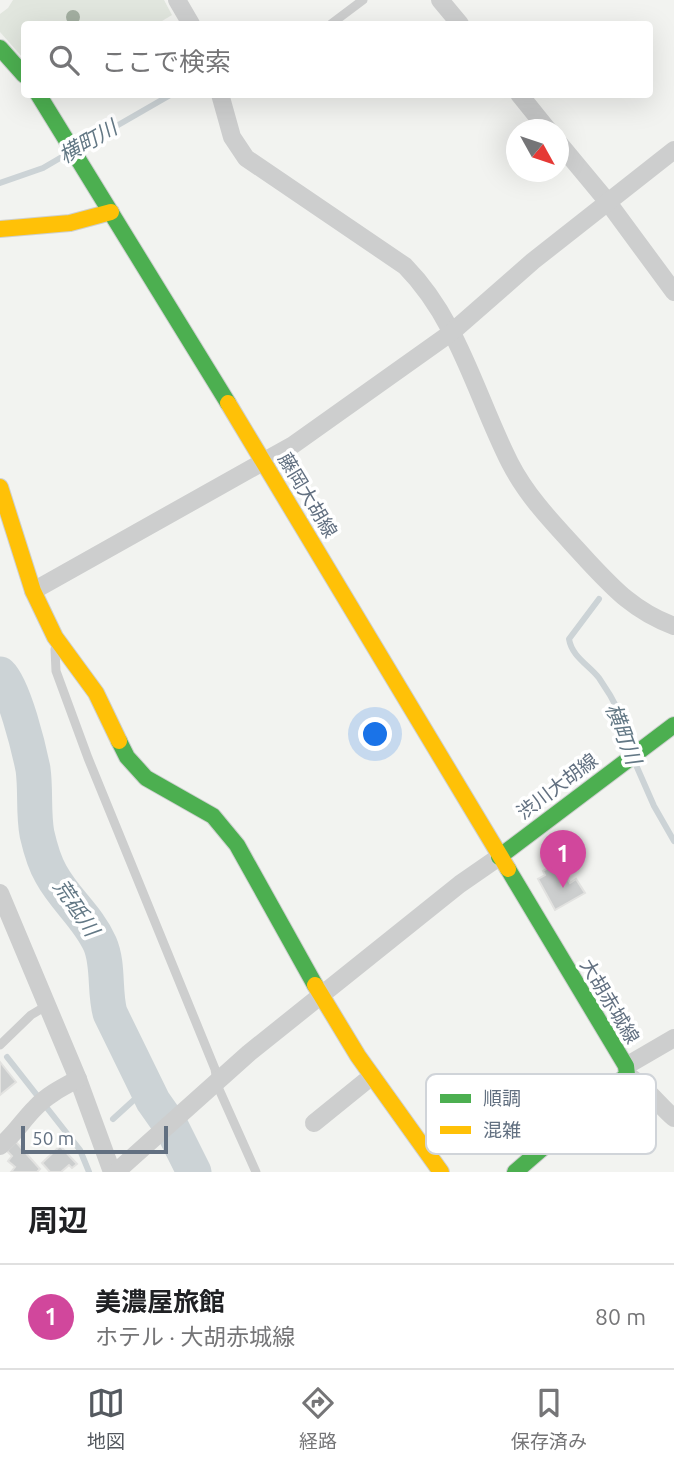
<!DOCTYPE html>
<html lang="ja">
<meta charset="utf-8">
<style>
body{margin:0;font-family:Ubuntu,"Noto Sans JP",sans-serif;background:#f6f6f6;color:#202124}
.compass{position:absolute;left:506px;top:119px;width:63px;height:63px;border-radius:50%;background:#fff;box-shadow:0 7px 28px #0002;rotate:130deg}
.scale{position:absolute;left:21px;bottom:18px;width:147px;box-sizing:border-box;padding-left:7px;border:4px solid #627081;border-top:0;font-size:19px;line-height:24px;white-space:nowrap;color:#627081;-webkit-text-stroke:5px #fff;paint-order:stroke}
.you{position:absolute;left:376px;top:735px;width:24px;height:24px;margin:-18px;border:5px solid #fff;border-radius:50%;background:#1a73e8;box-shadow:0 0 0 10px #1a73e833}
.badge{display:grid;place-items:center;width:46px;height:46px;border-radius:50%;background:#54595f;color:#fff;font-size:23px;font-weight:700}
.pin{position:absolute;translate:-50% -58px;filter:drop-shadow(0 2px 4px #0008)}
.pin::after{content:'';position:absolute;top:37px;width:24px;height:21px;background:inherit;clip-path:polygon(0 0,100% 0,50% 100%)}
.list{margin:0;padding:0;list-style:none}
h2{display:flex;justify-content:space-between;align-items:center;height:91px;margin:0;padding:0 28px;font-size:30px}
h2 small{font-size:23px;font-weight:400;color:#757577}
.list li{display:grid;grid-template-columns:46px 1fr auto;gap:21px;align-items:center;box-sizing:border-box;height:105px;padding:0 28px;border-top:2px solid #e0e0e0}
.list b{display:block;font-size:26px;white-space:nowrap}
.list p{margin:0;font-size:23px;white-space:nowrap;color:#757577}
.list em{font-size:23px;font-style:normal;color:#757577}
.icon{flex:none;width:38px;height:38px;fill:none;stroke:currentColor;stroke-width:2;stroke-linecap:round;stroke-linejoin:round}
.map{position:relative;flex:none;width:674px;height:1172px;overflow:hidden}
.search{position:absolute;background:#fff;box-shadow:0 7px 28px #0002;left:21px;right:21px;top:21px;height:77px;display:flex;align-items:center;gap:18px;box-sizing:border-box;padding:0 24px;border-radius:7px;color:#757577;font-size:26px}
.sheet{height:196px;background:#fff}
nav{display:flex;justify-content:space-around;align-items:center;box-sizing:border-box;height:98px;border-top:2px solid #e0e0e0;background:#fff;font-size:19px;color:#757577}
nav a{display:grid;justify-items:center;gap:4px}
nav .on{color:#54595f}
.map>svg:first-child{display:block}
.green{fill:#e1e6de}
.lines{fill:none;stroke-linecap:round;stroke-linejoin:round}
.stream{stroke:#ccd3d6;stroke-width:6}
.river{stroke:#ccd3d6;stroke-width:35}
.building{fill:#cccece;stroke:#e2e2e0;stroke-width:2}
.fast-casing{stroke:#ced0d0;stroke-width:18}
.slow-casing{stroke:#ced0d0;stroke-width:18}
.lane{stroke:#cdcece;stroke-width:9}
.street{stroke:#cdcece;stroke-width:18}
.fast{stroke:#4caf50;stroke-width:16}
.slow{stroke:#ffc107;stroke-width:16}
.tree{fill:#a3afa1}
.labels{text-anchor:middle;stroke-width:7;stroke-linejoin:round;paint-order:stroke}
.street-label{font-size:19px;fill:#627081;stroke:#fff}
.water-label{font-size:21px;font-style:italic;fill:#637885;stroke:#fff}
.key{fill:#fff;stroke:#d0d4d9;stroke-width:2}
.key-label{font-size:19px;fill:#627081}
</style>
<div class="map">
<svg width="674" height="1172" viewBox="0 0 674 1172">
<rect width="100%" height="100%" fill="#f2f3f0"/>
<polygon class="green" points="13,0 164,0 172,15 157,24 24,24 24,59 0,32 0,14 8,8"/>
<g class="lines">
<g class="stream">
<polyline points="80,147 172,94"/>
<polyline points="0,183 43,168 67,154"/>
<path d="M599,599L569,639C572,657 589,665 599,678C613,698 626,724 632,747"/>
<polyline points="636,765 654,806 674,841"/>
<polyline points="7,1057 80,1150 89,1172"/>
<polyline points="113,1119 147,1088"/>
</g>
<path class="river" d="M0,674C14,687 29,749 33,769C36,790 33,813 37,834C40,847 44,862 51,874C65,900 88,917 100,944C109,965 104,991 110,1013L153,1101L172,1128L194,1172"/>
</g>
<g class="building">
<polygon points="558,862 570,883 576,879 585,893 555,910 538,879 545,875 543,871"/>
<polygon points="0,1062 16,1082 0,1095"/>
<polygon points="16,1142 40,1169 37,1172 11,1172 15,1167 8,1161 12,1156 7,1151"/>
<polygon points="60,1146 77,1164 72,1168 69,1165 61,1172 50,1172 42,1163"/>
</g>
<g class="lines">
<defs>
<g id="fast">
<polyline points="0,48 24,75"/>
<polyline points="38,94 228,403"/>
<polyline points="119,741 127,757 146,778 213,816 237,845 315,985"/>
<polyline points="499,857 674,725"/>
<polyline points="508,869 626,1066 627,1075 515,1172"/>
</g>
<g id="slow">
<polyline points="0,229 70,223 111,212"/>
<polyline points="228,403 508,869"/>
<polyline points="0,487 33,591 55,637 96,693 119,741"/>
<polyline points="315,985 358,1056 441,1172"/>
</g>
</defs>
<use href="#fast" class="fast-casing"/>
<use href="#slow" class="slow-casing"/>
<g class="lane">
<polyline points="331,24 363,0"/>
<polyline points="55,649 56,671 88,758 215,1069 218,1087 256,1172"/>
<polyline points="0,1045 31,1015 46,1006"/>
</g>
<g class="street">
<polyline points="177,0 191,24"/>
<polyline points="440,0 460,24"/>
<path d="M220,94L232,137L246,158L405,266C459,321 476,396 510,463C529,500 558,528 586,559C614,589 634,611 674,626"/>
<polyline points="519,94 548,130"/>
<polyline points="558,142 607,201 674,292"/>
<polyline points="33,591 293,445 452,332 533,261 674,150"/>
<polyline points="0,893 78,1079 112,1172"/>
<polyline points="626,1066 674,1038"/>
<path d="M627,1075C645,1086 658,1104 674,1118"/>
<polyline points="314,1123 372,1076"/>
<path d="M0,1146C15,1134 22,1121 35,1108C47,1095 63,1087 78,1079"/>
<polyline points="116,1172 249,1053 460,884 499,857"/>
</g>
<use href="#fast" class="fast"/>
<use href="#slow" class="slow"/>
</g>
<circle class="tree" cx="73" cy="17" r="7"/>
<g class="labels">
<g class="street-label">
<text transform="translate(308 495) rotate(59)" y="7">藤岡大胡線</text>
<text transform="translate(557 786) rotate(-37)" y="7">渋川大胡線</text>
<text transform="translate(610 1001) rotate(59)" y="7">大胡赤城線</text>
</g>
<g class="water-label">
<text transform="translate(88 142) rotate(-30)" y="7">横町川</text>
<text transform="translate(623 734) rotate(69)" y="7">横町川</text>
<text transform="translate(76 908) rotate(56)" y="7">荒砥川</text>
</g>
</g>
<rect x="426" y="1074" width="230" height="80" rx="10" class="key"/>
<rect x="440" y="1094" width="31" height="9" fill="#4caf50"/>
<rect x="440" y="1126" width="31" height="8" fill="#ffc107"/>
<g class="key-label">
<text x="483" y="1105">順調</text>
<text x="483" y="1137">混雑</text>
</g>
</svg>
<svg class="compass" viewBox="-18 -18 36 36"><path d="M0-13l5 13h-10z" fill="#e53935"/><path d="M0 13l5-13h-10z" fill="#757577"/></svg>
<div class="scale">50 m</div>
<div class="you"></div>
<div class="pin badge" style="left:563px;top:888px;background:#d1479c">1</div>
<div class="search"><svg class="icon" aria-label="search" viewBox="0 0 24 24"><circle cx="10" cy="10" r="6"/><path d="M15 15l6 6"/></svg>ここで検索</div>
</div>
<section class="sheet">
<h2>周辺<small></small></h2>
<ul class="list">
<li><span class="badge" style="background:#d1479c">1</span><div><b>美濃屋旅館</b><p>ホテル · 大胡赤城線</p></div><em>80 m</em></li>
</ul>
</section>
<nav>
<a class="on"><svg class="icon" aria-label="map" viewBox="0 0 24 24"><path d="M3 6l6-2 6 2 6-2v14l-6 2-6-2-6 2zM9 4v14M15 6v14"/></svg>地図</a>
<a><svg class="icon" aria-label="directions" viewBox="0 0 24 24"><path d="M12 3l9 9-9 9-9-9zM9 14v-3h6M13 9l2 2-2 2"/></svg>経路</a>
<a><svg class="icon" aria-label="saved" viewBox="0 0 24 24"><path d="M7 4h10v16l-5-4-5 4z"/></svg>保存済み</a>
</nav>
